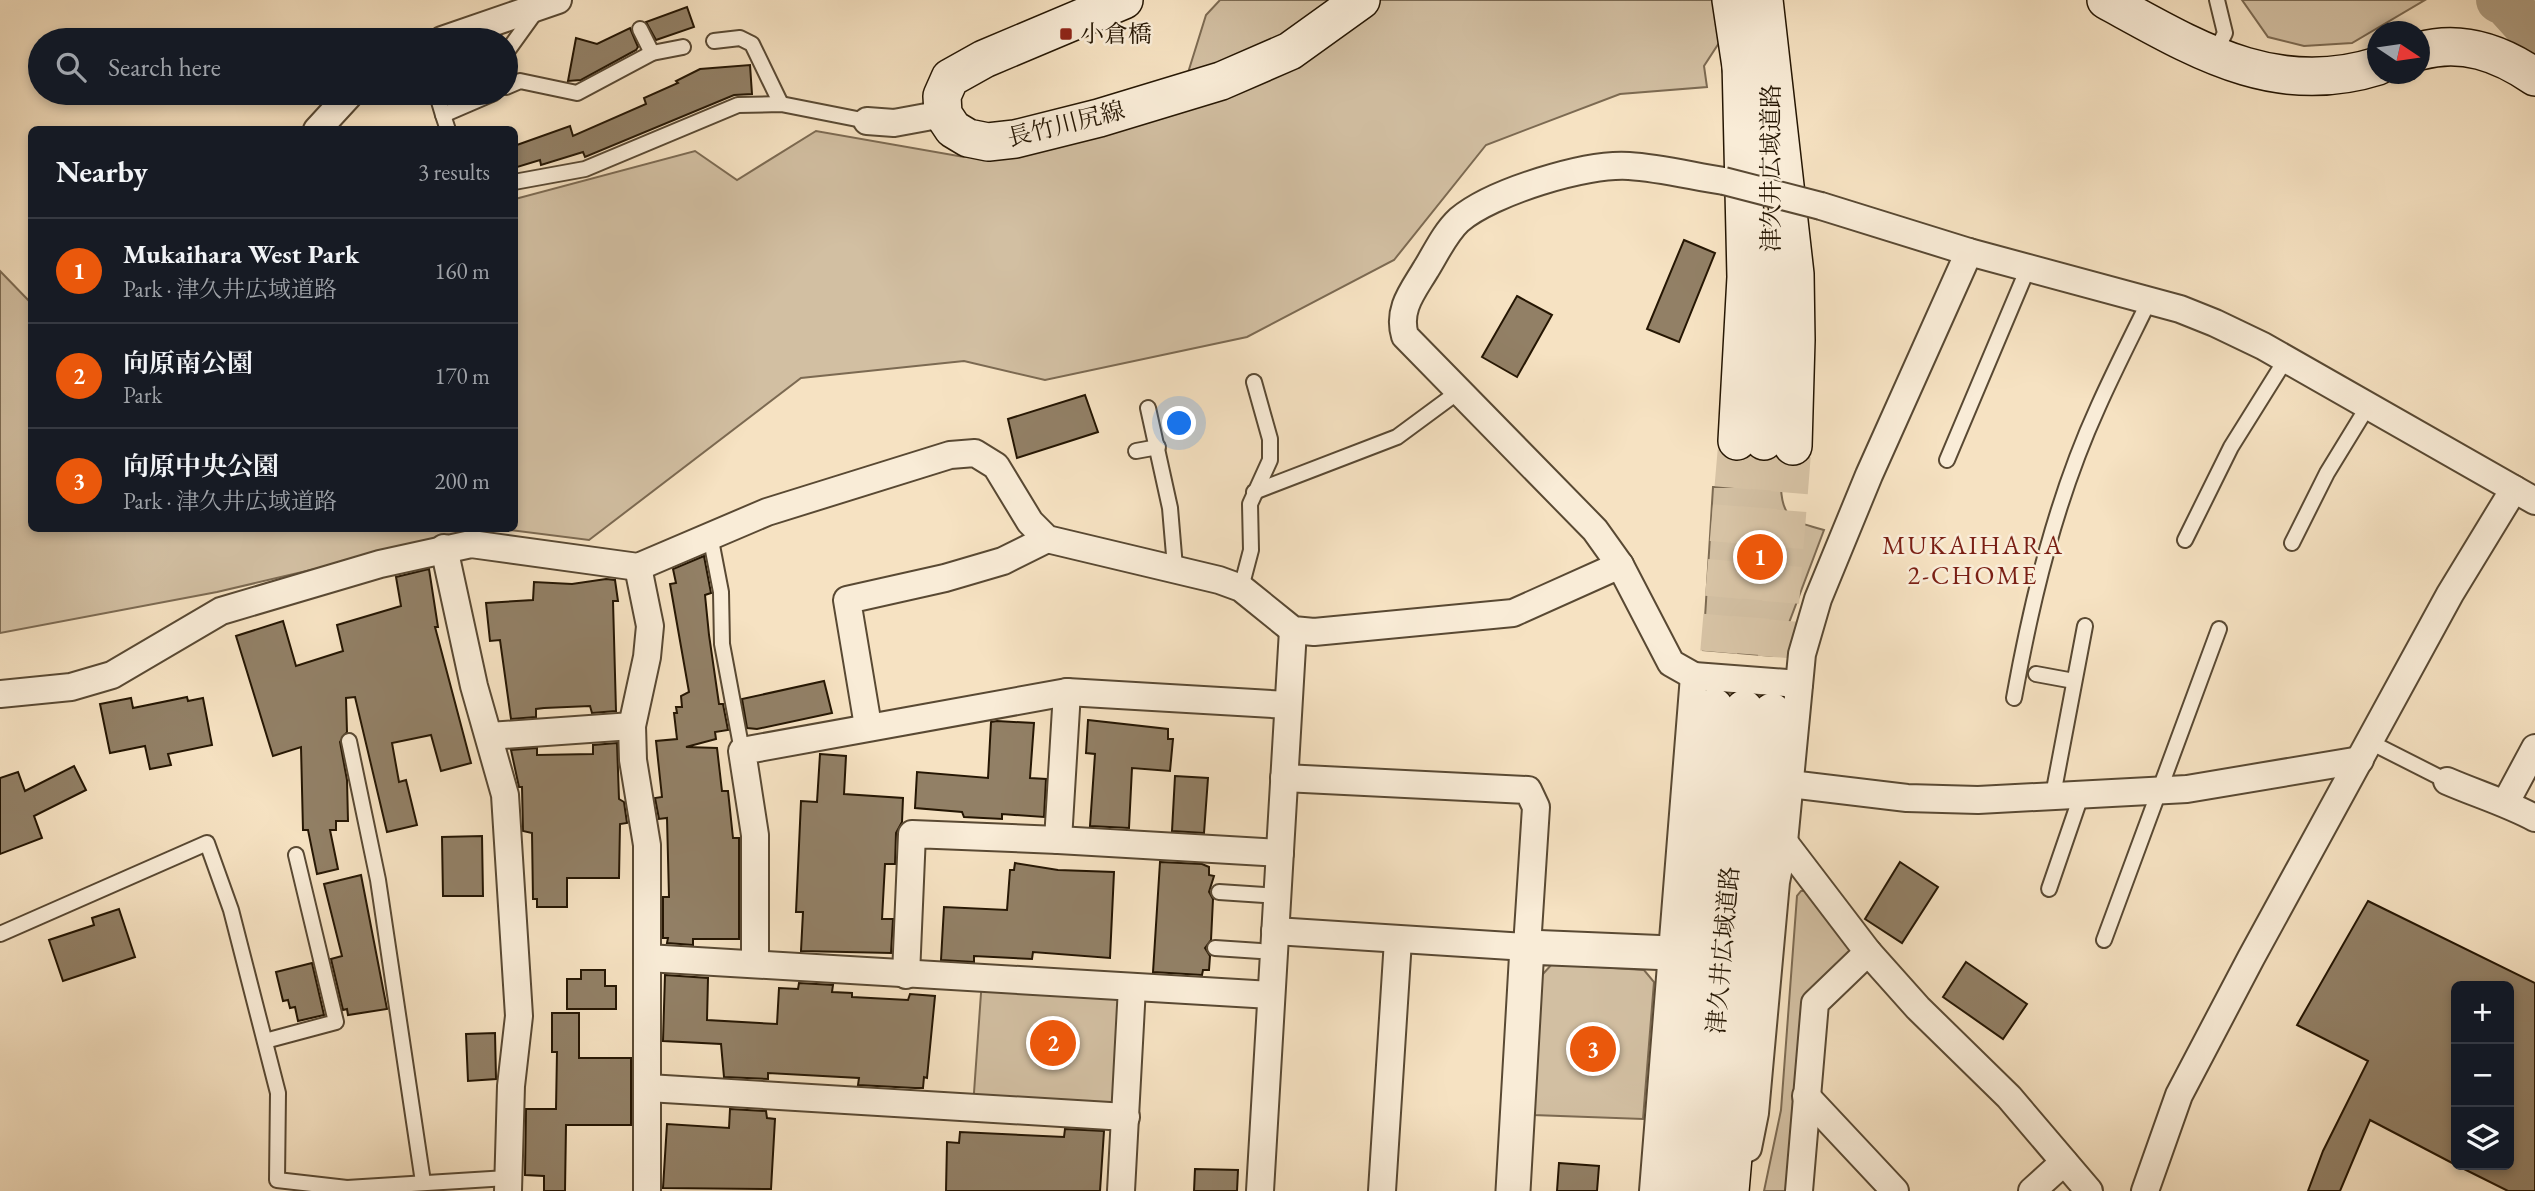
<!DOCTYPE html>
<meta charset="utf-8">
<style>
body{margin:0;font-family:"EB Garamond","Noto Serif JP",serif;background:#242831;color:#f1f3f6}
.controls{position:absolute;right:21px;bottom:21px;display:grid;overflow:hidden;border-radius:10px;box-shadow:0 4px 10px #0003}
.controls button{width:63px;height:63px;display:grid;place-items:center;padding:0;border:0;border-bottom:2px solid #363941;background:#171b24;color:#f1f3f6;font:35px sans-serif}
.compass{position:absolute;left:2367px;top:21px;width:63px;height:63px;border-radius:50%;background:#171b24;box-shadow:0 4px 10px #0003;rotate:103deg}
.you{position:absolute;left:1180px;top:424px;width:24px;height:24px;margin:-18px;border:5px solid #fff;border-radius:50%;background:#1a73e8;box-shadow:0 0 0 10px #1a73e833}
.badge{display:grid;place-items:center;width:46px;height:46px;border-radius:50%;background:#ea580c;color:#fff;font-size:23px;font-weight:700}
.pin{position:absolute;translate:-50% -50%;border:4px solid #fff;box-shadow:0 2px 7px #0006}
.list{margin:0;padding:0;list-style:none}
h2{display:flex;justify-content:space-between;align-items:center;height:91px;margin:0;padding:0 28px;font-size:30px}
h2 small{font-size:23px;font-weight:400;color:#9ea1a6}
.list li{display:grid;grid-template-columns:46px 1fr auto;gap:21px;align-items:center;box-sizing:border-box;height:105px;padding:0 28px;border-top:2px solid #363941}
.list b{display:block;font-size:26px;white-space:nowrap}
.list p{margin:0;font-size:23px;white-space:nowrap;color:#9ea1a6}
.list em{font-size:23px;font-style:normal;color:#9ea1a6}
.icon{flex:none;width:38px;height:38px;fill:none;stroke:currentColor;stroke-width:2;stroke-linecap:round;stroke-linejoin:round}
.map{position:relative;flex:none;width:2535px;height:1191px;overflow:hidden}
.search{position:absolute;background:#171b24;box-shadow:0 4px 10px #0003;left:28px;top:28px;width:490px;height:77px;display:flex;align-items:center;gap:18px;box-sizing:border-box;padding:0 24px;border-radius:38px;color:#9ea1a6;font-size:26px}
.panel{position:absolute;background:#171b24;box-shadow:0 4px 10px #0003;left:28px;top:126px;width:490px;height:406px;border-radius:10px}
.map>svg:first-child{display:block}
.green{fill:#d2bfa2;stroke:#7c6a52;stroke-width:2}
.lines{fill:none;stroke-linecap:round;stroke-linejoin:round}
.river{stroke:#af9d81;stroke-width:46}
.building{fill:#928066;stroke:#251603;stroke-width:2}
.secondary-tunnel{stroke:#d7c3a5;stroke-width:37;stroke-dasharray:37 18;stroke-linecap:butt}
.service-casing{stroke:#594933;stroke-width:18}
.minor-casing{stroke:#594933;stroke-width:30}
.tertiary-casing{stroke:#594933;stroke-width:37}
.secondary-casing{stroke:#251603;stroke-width:40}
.service{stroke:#f9ecd7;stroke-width:14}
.minor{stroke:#f9ecd7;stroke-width:26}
.tertiary{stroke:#f9ecd7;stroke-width:33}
.secondary{stroke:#f9ecd7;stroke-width:37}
.minor-bridge-casing{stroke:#594933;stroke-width:30;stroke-linecap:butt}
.minor-bridge{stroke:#f9ecd7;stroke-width:26}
.poi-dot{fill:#8f2418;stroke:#f9ecd7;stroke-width:2.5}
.labels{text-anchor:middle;stroke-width:5;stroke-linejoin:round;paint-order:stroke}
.poi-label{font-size:24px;fill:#251603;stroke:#f9ecd7;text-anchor:start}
.street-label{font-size:24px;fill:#251603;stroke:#f9ecd7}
.neighbourhood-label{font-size:26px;letter-spacing:2px;fill:#7a1f14;stroke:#f9ecd7}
</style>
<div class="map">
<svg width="2535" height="1191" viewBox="0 0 2535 1191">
<rect width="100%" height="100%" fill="#f6e2c2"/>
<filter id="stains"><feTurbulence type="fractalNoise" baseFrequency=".00286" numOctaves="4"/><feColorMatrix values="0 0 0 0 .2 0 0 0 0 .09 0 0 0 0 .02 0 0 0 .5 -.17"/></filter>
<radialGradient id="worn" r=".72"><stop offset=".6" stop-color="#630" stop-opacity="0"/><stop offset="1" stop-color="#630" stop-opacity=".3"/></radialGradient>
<g class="green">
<polygon points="1220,0 1747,0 1704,66 1707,87 1620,94 1486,145 1394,260 1247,337 1045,380 964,361 801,378 589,540 502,529 514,528 515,199 695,151 737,180 816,131 964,157 1177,108 1206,15"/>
<polygon points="2242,0 2425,0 2352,43 2304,46 2268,37"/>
<polygon points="0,271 31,303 32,528 486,529 217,592 0,633"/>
<path d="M1713,487H1781C1782,521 1796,522 1824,530L1787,628L1773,656L1703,650Z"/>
<polygon points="1801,891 1810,891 1854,949 1806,999 1789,1191 1764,1191 1781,1110 1797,896"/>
<polygon points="1552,964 1644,970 1654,982 1643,1119 1533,1115 1542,975"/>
<polygon points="982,979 1132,987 1126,1117 973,1107"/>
</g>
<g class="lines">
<polyline class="river" points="2499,0 2506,3 2535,35"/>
</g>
<g class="building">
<polygon points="687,7 694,27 656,40 646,22"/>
<polygon points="630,28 638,47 636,50 581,80 568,81 576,38 597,44"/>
<polygon points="750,65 752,94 734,95 585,157 583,152 541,165 540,160 514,168 514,146 570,126 573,136 646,104 644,98 678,83 676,81 700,69"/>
<polygon points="1684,240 1715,253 1679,342 1647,329"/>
<polygon points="1517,296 1552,315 1517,377 1482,357"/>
<polygon points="1085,395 1098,432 1017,458 1008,419"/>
<polygon points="704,556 711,593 705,595 709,635 719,704 723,704 728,730 715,732 716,739 686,747 717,748 722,791 728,791 733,838 739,838 739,939 693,939 693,945 667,943 668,938 663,938 663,897 669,897 667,818 659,819 655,798 662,797 656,741 677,739 674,713 677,713 676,707 682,707 681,696 689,692 670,584 676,583 673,569"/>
<polygon points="429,569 438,627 435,627 471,763 441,771 431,735 392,743 399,782 406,780 417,825 387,832 355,697 346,698 347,732 340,742 347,780 348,821 336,821 336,830 330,830 338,869 317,874 308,830 303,830 301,747 273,756 236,636 283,621 296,666 343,651 337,625 401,606 396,577"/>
<polygon points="606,579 615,580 618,601 613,601 616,711 592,713 590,706 544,708 536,709 536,717 511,719 500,640 490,641 486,603 533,600 534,582 572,584"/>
<polygon points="824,681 832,713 757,729 747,728 742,699"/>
<polygon points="187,697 188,701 203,698 212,745 168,754 171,765 150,769 145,746 110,753 100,704 131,698 133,708"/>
<polygon points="1088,720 1168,729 1168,739 1173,739 1170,771 1132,768 1129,828 1090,826 1095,754 1086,753"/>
<polygon points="997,721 1034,723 1030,778 1046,779 1044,817 1002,814 1002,819 964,817 962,812 915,808 917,772 988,778 991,722"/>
<polygon points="617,743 619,799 624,802 627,823 620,824 619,878 567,878 567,907 537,907 537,899 533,899 532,833 523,831 522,787 519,787 511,750 537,748 537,755 593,754 593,745"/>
<polygon points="820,754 846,756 844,794 903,798 902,822 896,833 895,864 885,864 882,919 893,919 891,953 801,951 803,912 796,912 801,801 817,802"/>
<polygon points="74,766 86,790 34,816 42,838 0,854 0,778 18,772 25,791"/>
<polygon points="1175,776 1208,778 1204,833 1172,831"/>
<polygon points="482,836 483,896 443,896 442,837"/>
<polygon points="1160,862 1202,864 1209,867 1209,875 1214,876 1209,892 1213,899 1211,940 1205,948 1210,956 1209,970 1203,970 1202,975 1153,972"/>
<polygon points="1900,862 1938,887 1902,943 1865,919"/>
<polygon points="1015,863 1058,870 1114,872 1110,958 1033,952 1032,959 974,956 974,962 941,960 944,907 1007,910 1010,870 1014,870"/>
<polygon points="361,875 387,1009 348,1015 347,1009 343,1010 331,959 342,956 324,884"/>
<polygon points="2368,901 2535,983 2535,1191 2508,1191 2456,1165 2509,1165 2509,986 2456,986 2456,1165 2370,1120 2340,1191 2308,1191 2323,1151 2368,1061 2297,1025"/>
<polygon points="119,909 135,957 63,981 49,940 94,925 92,918"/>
<polygon points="1966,962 2027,1004 2003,1039 1943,997"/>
<polygon points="312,963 324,1015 298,1021 295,1007 290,1008 288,1000 283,1001 276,972"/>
<polygon points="581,970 605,970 605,986 616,986 616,1009 567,1009 567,979 581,979"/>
<polygon points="665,975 708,978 707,1020 777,1024 779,988 798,989 799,983 833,985 832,992 852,993 852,997 908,1000 910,994 935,996 927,1078 924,1077 923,1088 915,1088 858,1085 859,1078 768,1073 768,1079 724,1077 721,1044 663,1041"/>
<polygon points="552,1013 579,1013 579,1058 631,1058 631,1125 566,1125 565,1191 544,1191 544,1176 525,1175 526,1109 556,1109 557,1052 552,1052"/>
<polygon points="495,1033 496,1079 468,1081 466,1034"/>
<polygon points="730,1109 766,1111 767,1118 775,1119 771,1189 663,1188 667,1124 729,1128"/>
<polygon points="1065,1129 1104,1131 1100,1191 946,1191 947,1142 959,1143 960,1132 1064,1137"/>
<polygon points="1559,1163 1599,1166 1597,1191 1557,1191"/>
<polygon points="1195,1169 1238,1170 1237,1191 1194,1191"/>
</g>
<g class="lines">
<g class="secondary-tunnel">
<polyline points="1714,707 1737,441"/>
<polyline points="1744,709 1764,441"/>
<polyline points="1772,712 1793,446"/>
</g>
<defs>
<g id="service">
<polyline points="640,29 652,53"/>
<polyline points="714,41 740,38 752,44 781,104"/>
<polyline points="506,53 537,10"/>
<polyline points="2214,55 2225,33 2217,0"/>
<polyline points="506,87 520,81 577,93 652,53 683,47"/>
<polyline points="443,93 437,95 443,115"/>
<polyline points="448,130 443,115 494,93"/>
<polyline points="514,182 585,169 738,105 781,104 867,121"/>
<polyline points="1148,408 1170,508 1175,567"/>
<polyline points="1136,451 1158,447"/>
<polyline points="1947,460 2028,268"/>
<polyline points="1254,492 1397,437 1458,392"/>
<polyline points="710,535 721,592 722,644 742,751"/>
<polyline points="2185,540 2231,447 2286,359"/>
<polyline points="2292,543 2327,473 2368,406"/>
<polyline points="1241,588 1251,550 1250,504 1270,460 1270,439 1254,382"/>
<polyline points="2036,674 2074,681"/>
<path d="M2014,698C2032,599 2056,499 2098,407C2114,371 2132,336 2149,301"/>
<polyline points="349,741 378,880 423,1182"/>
<polyline points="2370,742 2447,781"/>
<polyline points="2053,795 2085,626"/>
<polyline points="2049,889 2082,793"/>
<polyline points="1219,892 1264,895"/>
<polyline points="0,934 207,843 231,910 278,1093 277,1180 347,1188 507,1178"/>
<polyline points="2104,940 2219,629"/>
<polyline points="1215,948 1260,951"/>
<polyline points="265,1041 336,1022 296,855"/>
</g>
<g id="minor">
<polyline points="442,40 558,0"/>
<polyline points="867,121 894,123 943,114"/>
<polyline points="317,130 351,93"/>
<path d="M1724,181C1692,176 1660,168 1629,166C1586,163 1492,192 1459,220C1445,233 1436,253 1426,269C1413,291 1397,309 1405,336L1595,530L1620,565L1671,663L1694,676L1799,684"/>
<polyline points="1821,206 1969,252 2180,309 2215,323 2263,346 2535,501"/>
<polyline points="444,548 474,686 505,795 519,1016 511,1086 508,1191"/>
<polyline points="638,567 650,626 647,657 632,726 633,760 647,845 647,1191"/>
<polyline points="0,694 71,687 112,675 221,611 380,564 471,544 638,567 767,512 950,455 975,453 996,466 1030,522 1047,539 1219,580 1241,588 1293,630 1314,632 1513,613 1620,565"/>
<polyline points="868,726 847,600 945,578 1003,561 1047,539"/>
<polyline points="489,736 632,726"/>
<path d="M2447,781C2477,794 2507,803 2535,818"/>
<polyline points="1790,784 1907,798 1978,800 2187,789 2360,760"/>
<polyline points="2506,802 2535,748"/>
<polyline points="1058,840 1280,853"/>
<polyline points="1784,842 1868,952 1918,1008 2009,1097 2089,1191"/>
<polyline points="1275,931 1527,947 1536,807 1528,790 1284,778"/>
<polyline points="647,958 1271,995"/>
<polyline points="755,964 755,835 742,751 1067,692 1288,705"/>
<polyline points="906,975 912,834 1058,840 1067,692"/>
<polyline points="648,1088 1126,1117"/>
<polyline points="1806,1096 1895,1191"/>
<polyline points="1748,1148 1755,1113 1776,882 1784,842 1802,654 1818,599 1869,475 1969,252"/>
<polyline points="1121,1191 1132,987"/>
<polyline points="1260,1191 1293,630"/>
<polyline points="1382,1191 1398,940"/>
<polyline points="1653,1191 1694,676"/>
<polyline points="1799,1191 1815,1003 1868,952"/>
<polyline points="2032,1191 2064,1162"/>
<polyline points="2145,1191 2179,1095 2251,958 2450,594 2514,489"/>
</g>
<polyline id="tertiary" points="1513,1191 1527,947 1671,953"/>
<g id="secondary">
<polyline points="1124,0 984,59 950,78 942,96 943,114 953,129 968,138 988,142 1015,139 1099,118 1221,81 1290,51 1361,0"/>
<polyline points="1731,0 1744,86"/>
<polyline points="1764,0 1795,274 1796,340 1793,446"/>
<path d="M2106,0C2194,48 2274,99 2378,66"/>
<path d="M2420,51C2462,39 2500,53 2535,77"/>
<polyline points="1737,441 1746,277 1741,61"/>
<polyline points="1764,441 1770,252"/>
<polyline points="1673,1191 1714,707"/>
<polyline points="1702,1191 1744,709"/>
<polyline points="1730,1191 1772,712"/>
</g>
</defs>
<use href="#service" class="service-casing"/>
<use href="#minor" class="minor-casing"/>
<use href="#tertiary" class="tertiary-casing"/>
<use href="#secondary" class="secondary-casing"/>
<use href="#service" class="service"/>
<use href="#minor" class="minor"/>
<use href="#tertiary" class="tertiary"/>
<use href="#secondary" class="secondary"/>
<defs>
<polyline id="minor-bridge" points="1724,181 1821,206"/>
</defs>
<use href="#minor-bridge" class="minor-bridge-casing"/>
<use href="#minor-bridge" class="minor-bridge"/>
</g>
<rect class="poi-dot" x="1059" y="27" width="14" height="14" rx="3.5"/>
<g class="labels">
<g class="poi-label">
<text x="1080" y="42">小倉橋</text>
</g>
<g class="street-label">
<text transform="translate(1066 124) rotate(-14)" y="8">長竹川尻線</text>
<text transform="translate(1771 168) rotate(-90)" y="8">津久井広域道路</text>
<text transform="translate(1723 950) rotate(-85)" y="8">津久井広域道路</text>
</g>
<g class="neighbourhood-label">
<text x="1973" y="554">MUKAIHARA<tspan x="1973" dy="30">2-CHOME</tspan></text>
</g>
</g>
<rect width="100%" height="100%" filter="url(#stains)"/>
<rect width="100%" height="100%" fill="url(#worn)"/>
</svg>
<div class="controls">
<button>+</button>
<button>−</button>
<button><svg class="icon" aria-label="layers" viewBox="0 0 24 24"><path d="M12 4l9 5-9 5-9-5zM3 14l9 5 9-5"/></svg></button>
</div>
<svg class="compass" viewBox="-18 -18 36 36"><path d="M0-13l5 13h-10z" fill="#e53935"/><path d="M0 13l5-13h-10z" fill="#9ea1a6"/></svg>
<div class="you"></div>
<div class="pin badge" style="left:1760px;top:557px">1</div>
<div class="pin badge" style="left:1053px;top:1043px">2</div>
<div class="pin badge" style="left:1593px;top:1049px">3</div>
<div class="search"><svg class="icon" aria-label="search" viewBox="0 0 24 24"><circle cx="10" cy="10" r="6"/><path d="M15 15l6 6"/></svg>Search here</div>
<section class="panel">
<h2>Nearby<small>3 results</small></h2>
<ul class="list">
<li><span class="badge">1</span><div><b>Mukaihara West Park</b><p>Park · 津久井広域道路</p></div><em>160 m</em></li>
<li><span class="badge">2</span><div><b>向原南公園</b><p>Park</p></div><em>170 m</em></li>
<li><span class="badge">3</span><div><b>向原中央公園</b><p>Park · 津久井広域道路</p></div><em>200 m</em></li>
</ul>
</section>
</div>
